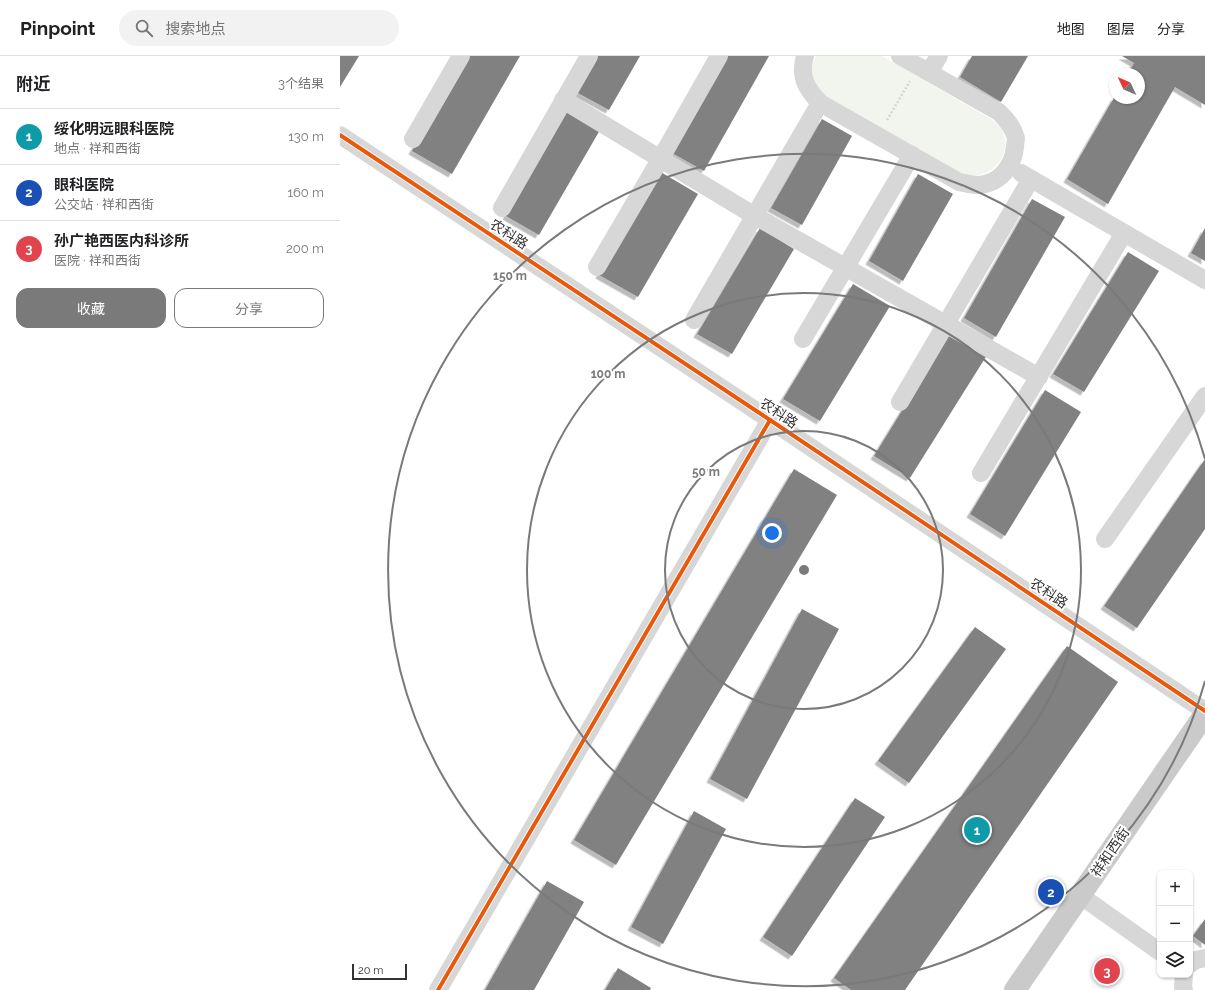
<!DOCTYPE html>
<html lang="zh">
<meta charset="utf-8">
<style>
body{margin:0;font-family:Raleway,"Noto Sans SC",sans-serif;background:#f2f2f2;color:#202124}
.controls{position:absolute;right:12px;bottom:12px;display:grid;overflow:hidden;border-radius:8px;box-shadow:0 1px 3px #0004}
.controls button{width:36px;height:36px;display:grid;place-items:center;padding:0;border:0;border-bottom:1px solid #e0e0e0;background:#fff;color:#202124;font:20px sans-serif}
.compass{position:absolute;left:769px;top:12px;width:36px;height:36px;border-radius:50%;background:#fff;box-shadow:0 1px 3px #0004;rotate:314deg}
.scale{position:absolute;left:12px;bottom:10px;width:55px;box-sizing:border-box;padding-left:4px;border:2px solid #333;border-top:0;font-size:11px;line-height:14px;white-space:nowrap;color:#333;-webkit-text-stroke:3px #fff;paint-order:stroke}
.you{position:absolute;left:432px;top:477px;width:14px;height:14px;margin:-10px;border:3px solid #fff;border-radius:50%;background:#1a73e8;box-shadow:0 0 0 6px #1a73e833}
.badge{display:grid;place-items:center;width:26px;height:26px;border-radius:50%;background:#7a7a7a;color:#fff;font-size:13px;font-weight:700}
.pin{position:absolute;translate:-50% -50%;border:2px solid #fff;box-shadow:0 1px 4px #0006}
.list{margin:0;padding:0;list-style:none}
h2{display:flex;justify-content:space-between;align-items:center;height:52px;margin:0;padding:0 16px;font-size:17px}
h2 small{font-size:13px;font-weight:400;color:#757577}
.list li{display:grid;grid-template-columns:26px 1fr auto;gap:12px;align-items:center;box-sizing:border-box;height:56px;padding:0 16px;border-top:1px solid #e0e0e0}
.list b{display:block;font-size:15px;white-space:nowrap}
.list p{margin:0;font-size:13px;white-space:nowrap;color:#757577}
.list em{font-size:13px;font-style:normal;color:#757577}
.actions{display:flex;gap:8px;padding:12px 16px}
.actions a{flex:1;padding:9px 0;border:1px solid #7a7a7a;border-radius:12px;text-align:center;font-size:14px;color:#7a7a7a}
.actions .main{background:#7a7a7a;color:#fff}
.icon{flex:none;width:22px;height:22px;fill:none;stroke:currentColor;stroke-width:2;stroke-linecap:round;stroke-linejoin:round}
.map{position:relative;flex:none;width:865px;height:934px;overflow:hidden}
header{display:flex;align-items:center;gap:24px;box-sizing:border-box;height:56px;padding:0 20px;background:#fff;border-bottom:1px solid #e0e0e0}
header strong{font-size:19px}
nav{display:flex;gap:22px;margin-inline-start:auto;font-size:14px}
.search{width:280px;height:36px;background:#f2f2f2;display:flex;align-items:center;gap:10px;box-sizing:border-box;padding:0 14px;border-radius:22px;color:#757577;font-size:15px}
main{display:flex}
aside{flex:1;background:#fff}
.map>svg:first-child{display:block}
.green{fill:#f1f5ed}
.building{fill:#818181;filter:url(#shadow)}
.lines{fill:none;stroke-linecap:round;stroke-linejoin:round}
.path{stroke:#d6d6d6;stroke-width:2.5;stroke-dasharray:2 2;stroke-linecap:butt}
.minor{stroke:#d7d7d7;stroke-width:18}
.major{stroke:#cacaca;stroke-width:22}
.cycleway-casing{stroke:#fff;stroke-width:6}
.cycleway{stroke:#e8590c;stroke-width:4}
.ring{fill:none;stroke:#7a7a7a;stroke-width:2}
.labels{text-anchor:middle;stroke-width:4;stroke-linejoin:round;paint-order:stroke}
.street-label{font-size:14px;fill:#333;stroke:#fff}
.centre{fill:#7a7a7a;stroke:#fff;stroke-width:2}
.ring-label{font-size:12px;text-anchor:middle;font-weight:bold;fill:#7a7a7a;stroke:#fff;stroke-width:4;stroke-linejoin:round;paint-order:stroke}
</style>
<header>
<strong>Pinpoint</strong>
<div class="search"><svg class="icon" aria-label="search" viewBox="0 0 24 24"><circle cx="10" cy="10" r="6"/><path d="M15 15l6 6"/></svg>搜索地点</div>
<nav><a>地图</a><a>图层</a><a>分享</a></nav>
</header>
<main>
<aside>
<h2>附近<small>3个结果</small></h2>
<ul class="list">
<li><span class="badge" style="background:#0f9aa8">1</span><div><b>绥化明远眼科医院</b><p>地点 · 祥和西街</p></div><em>130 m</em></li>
<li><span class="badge" style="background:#1a4fb4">2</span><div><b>眼科医院</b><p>公交站 · 祥和西街</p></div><em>160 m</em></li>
<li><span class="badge" style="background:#e0444e">3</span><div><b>孙广艳西医内科诊所</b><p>医院 · 祥和西街</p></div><em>200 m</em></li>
</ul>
<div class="actions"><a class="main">收藏</a><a>分享</a></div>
</aside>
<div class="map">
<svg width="865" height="934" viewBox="0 0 865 934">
<defs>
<filter id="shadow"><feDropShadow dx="-3.5" dy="3.5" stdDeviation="0" flood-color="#0004"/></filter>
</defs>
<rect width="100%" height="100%" fill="#fff"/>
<path class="green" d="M476,0H542L651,63C656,67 660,70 663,76C671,94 658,115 639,119C632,120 625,119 618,117L488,42C472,30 468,18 476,0Z"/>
<g class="building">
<polygon points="0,0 19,0 0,31"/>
<polygon points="127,0 180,0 112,118 72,95"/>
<polygon points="257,0 300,0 269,54 236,36"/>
<polygon points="387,0 429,0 364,115 332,97"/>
<polygon points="632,0 688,0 661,46 620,21"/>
<polygon points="782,0 865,0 865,49 835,31 768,148 727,123 775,40 775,42 799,42 799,18 788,18 794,7"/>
<polygon points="227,55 260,74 199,179 166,160"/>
<polygon points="482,63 512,80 462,169 431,152"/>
<polygon points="319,115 358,138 298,241 259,219"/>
<polygon points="578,118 613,138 563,225 529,205"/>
<polygon points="692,143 725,161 656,281 624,262"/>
<polygon points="420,172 454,193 392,298 357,278"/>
<polygon points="865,172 865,205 851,197"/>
<polygon points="788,196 819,215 744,336 713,318"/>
<polygon points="513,228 550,250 480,365 443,343"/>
<polygon points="610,277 647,299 570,422 534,400"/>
<polygon points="705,334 741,356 665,480 630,458"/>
<polygon points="865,403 865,473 797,572 764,550"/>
<polygon points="454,413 497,439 276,809 234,784"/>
<polygon points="462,553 499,573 407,743 370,723"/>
<polygon points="635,571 666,593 569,727 538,705"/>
<polygon points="727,590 778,626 565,934 511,934 494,922"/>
<polygon points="515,742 545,761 452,900 423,881"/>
<polygon points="354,755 386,773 323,888 291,871"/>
<polygon points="207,825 244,846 194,934 145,934"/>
<polygon points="865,863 865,889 853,880"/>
<polygon points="278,912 311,932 310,934 265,934"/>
</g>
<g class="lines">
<polyline class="path" points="547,64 570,25"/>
<g class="minor">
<path d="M465,0C459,21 466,32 480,47L619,126C625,127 632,129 638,129C659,128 673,111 675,91C675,88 676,85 676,82C673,71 667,64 659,56L560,0"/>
<polyline points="589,16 599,0"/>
<polyline points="223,44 415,160 699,321"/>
<polyline points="0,79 430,364 865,655"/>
<polyline points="73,83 121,0"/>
<polyline points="681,117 865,224"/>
<polyline points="162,152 249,0"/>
<polyline points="257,211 321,102 379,0"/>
<polyline points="354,264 480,47"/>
<polyline points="463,283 572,99"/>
<polyline points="560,346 691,123"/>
<polyline points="641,417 784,177"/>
<polyline points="765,483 865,340"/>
<polyline points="741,840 820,896"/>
<polyline points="850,908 856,904 865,902"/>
<polyline points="844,919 843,931 844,934"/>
<polyline points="98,934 430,364"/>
</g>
<polyline class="major" points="675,934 865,658"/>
<defs>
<g id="cycleway">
<polyline points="0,79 430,364 865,655"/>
<polyline points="98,934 430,364"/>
</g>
</defs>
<use href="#cycleway" class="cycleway-casing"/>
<use href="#cycleway" class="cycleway"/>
</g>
<g class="ring">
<circle cx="464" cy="514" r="139"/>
<circle cx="464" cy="514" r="277"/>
<path d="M865 625A416 416 0 1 1 865 403"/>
</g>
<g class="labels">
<g class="street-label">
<text transform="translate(169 178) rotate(33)" y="5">农科路</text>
<text transform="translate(439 357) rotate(34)" y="5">农科路</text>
<text transform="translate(709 537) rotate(34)" y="5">农科路</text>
<text transform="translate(770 796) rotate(-56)" y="5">祥和西街</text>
</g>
</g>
<circle cx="464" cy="514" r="6" class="centre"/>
<g class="ring-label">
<text x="170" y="224">150 m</text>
<text x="268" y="322">100 m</text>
<text x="366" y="420">50 m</text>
</g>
</svg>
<div class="controls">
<button>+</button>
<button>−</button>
<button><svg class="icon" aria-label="layers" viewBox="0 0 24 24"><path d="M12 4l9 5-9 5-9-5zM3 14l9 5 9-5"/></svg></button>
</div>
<svg class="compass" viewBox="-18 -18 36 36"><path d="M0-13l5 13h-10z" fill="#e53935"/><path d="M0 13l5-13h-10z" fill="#757577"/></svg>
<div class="scale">20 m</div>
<div class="you"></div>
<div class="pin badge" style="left:637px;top:774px;background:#0f9aa8">1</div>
<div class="pin badge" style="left:711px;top:836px;background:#1a4fb4">2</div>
<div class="pin badge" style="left:767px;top:915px;background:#e0444e">3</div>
</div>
</main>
